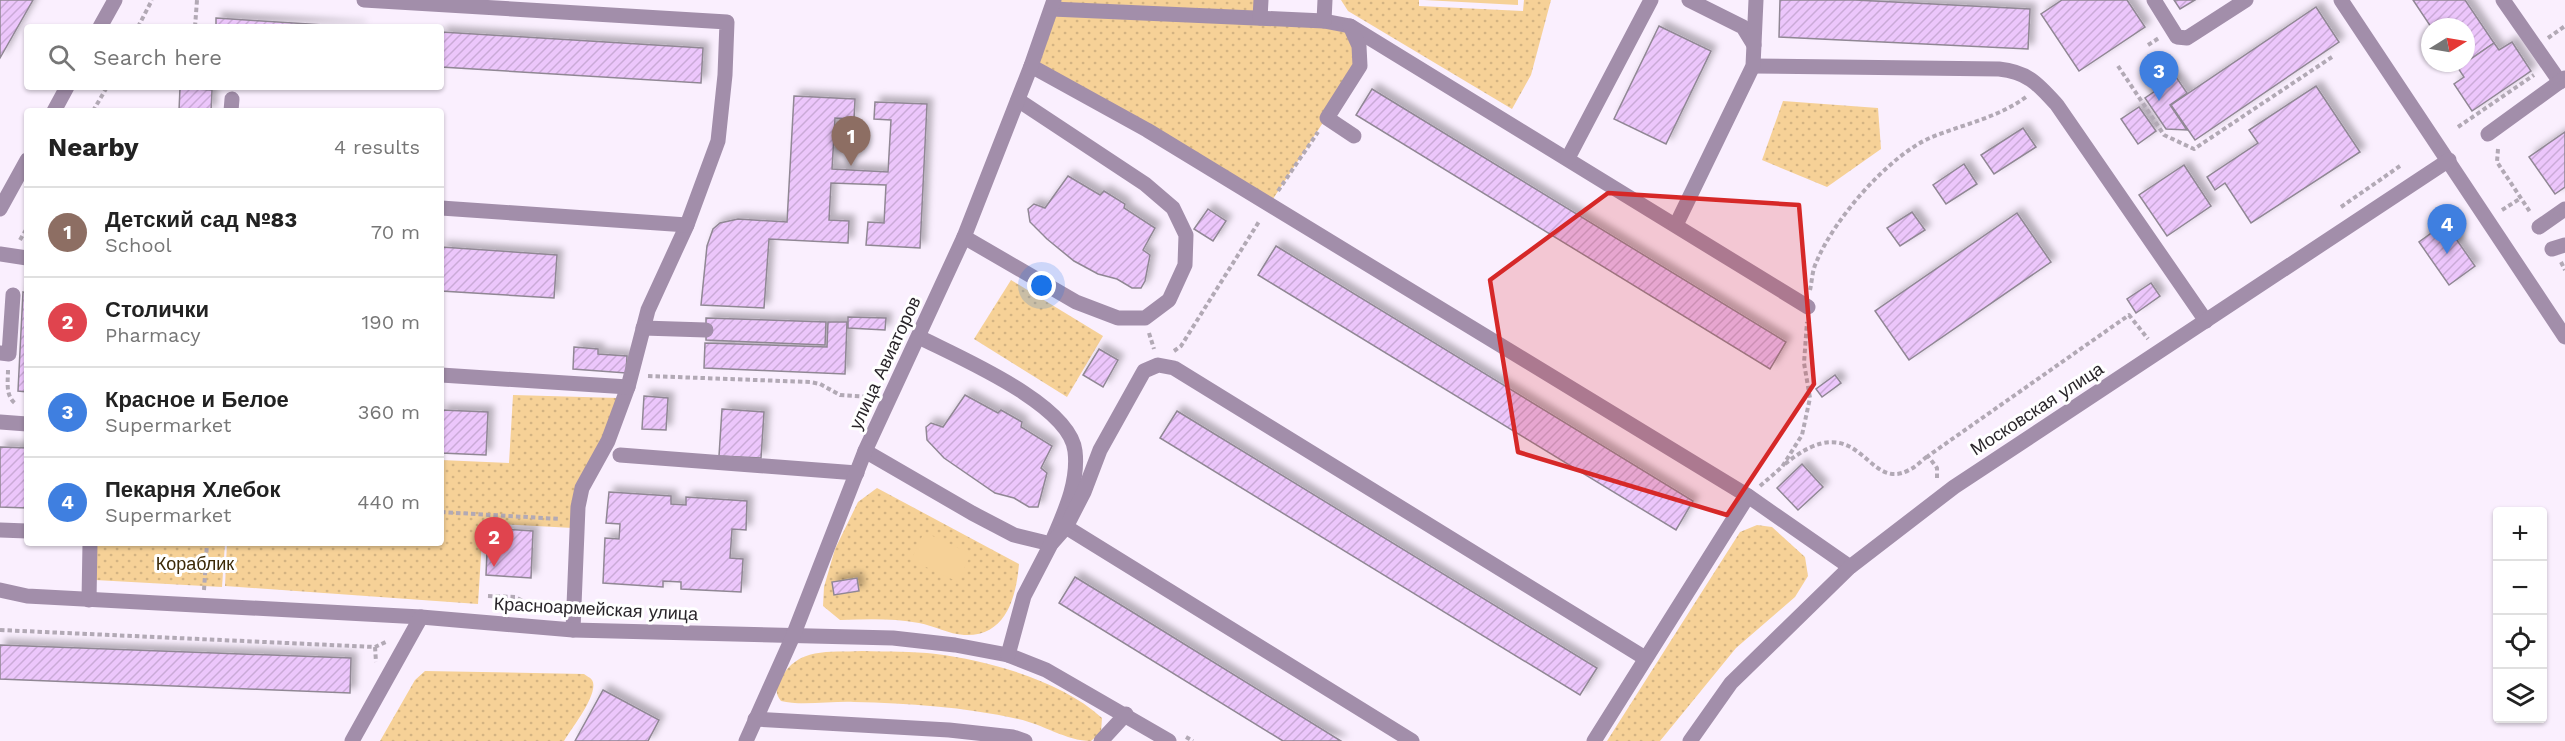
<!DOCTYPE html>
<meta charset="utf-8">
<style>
body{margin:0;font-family:"Work Sans",sans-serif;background:#f2f2f2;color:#222}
.controls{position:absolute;right:18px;bottom:18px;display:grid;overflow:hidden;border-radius:6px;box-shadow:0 2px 4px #0004}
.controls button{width:54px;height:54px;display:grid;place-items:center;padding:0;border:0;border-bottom:2px solid #e0e0e0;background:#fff;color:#222;font:30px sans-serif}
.compass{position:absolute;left:2421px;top:18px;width:54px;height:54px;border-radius:50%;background:#fff;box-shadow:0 2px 4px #0004;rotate:79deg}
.you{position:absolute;left:1042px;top:286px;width:21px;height:21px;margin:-15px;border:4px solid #fff;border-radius:50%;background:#1a73e8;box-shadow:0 0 0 9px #1a73e833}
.badge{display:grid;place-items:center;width:39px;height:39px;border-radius:50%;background:#db2777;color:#fff;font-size:20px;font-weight:700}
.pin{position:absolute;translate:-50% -50px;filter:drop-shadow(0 2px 3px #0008)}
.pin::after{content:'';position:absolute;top:32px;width:21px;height:18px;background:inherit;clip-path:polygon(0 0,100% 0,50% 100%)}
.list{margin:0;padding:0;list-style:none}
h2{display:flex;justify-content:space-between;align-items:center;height:78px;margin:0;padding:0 24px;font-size:26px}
h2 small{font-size:20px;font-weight:400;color:#767676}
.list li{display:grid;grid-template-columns:39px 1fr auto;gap:18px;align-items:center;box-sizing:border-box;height:90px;padding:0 24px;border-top:2px solid #e0e0e0}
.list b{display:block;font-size:22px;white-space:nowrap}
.list p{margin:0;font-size:20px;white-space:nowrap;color:#767676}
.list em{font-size:20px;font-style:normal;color:#767676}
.icon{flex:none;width:33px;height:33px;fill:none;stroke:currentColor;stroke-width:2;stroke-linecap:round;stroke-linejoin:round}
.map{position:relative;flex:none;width:2565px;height:741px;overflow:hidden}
.search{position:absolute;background:#fff;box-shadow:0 2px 4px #0004;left:24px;top:24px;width:420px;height:66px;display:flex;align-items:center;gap:15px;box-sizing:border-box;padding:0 21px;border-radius:6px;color:#767676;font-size:22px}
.panel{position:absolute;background:#fff;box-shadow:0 2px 4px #0004;left:24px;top:108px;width:420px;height:438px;border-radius:6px}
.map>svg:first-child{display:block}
.green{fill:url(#green-dots)}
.pitch{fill:#f6d197}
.building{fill:url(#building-hatch);stroke:#908794;stroke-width:1.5;filter:url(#shadow)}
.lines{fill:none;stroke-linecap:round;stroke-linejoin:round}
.path{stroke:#b2a9b5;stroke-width:4;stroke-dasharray:4.5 3;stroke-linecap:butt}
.minor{stroke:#a28eaa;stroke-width:15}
.marked{fill:#d62828;fill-opacity:0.2;stroke:#d62828;stroke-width:4.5;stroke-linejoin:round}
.labels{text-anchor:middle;stroke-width:6;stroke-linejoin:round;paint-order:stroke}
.street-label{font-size:18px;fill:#29252a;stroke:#fff}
.park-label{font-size:18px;fill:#3b2907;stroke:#fff}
</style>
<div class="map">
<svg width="2565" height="741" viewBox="0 0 2565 741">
<defs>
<pattern id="green-dots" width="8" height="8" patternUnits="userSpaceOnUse" patternTransform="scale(1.5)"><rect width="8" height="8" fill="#f6d197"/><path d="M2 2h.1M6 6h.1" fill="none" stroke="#d3b382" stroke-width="1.8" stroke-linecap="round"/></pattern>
<pattern id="building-hatch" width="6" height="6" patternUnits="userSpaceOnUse" patternTransform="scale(1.5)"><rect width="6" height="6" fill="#ecc6fb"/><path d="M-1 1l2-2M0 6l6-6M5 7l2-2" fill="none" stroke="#caaad7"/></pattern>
<filter id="shadow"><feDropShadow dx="5.5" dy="-5.5" stdDeviation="3" flood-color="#0004"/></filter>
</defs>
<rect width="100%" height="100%" fill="#faeffe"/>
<g class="green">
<polygon points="1054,0 1261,0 1260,18 1350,26 1360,66 1269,205 1031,66"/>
<polygon points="1341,0 1419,0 1419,6 1523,11 1524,0 1551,0 1531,75 1512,109 1348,11"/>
<polygon points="1783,101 1878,108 1881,149 1827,187 1762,160"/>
<polygon points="1011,280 1103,336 1067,397 974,339"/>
<polygon points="513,395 618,398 573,528 483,523 478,604 225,586 227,543 441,543 441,460 509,463"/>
<path d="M877,488L1019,564C1016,598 1006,637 964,635C949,634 934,626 919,623C893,618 867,619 840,620L823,606L824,587L835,549L858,502Z"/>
<polygon points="1757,525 1772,527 1805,557 1808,576 1795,597 1736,648 1660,741 1607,741 1740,532"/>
<polygon points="97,543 225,543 222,587 95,580"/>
<path d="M862,651C887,652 912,651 936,654C990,661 1062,681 1102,718L1101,732L1091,741C1066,741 1043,724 1018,719C964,707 908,703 854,702C832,701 800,706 781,701C775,693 776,689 780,680C798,646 828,653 862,651Z"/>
<path d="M425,671L584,674C586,676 590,677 592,680C600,693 571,729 564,741H380L415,680Z"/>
</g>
<g class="pitch">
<polygon points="1424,0 1518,0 1518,5"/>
<polygon points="924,532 971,554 958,582 911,560"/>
</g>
<g class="building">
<polygon points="0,0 33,0 0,58"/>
<polygon points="1780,0 1855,0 2030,9 2028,49 1779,37"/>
<polygon points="2062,0 2127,0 2145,27 2079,71 2041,14"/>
<polygon points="2174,0 2195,0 2180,9"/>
<polygon points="2413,0 2465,0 2494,43 2466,62 2466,27 2431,27"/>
<polygon points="2316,7 2339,42 2195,140 2171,105"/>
<polygon points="216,18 341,26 361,27 216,27"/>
<polygon points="1659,26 1711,51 1666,144 1614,119"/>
<polygon points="441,32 703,48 701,83 441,67"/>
<polygon points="2512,42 2531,71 2472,111 2454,84 2464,77 2458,68 2494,43 2499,50"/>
<polygon points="2176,77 2187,93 2170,105 2187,130 2166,129 2145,98"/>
<polygon points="2316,86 2360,152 2251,223 2225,183 2215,190 2207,177 2258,143 2249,130"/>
<polygon points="180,88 212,90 211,111 179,111"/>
<polygon points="1372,89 1786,342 1770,369 1356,115"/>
<polygon points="794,96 855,99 854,119 835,118 832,169 888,172 891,120 874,119 875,102 927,104 920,248 866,245 868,222 884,223 886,185 831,183 829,220 849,221 848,243 769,239 764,308 701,305 707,246 713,229 720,223 738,219 787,222"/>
<polygon points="2139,107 2156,131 2138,144 2121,119"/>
<polygon points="2023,128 2036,147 1994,174 1981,155"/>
<polygon points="2565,132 2565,187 2555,194 2529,157"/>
<polygon points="1964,164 1977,184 1946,204 1933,185"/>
<polygon points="2184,165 2211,206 2167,236 2139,195"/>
<polygon points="1068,176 1100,195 1104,191 1125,204 1124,208 1155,228 1143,250 1150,255 1145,281 1141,288 1132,288 1117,279 1098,274 1074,261 1047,239 1030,222 1028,209 1034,204 1045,208"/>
<polygon points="1208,209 1226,221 1213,241 1194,229"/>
<polygon points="1912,212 1925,230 1900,246 1887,228"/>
<polygon points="2017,213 2051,262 1909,360 1875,311"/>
<polygon points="2445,223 2475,266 2449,285 2419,242"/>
<polygon points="1276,246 1693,501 1676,530 1258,275"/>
<polygon points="441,247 557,255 554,298 441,291"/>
<polygon points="2151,283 2160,296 2136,313 2127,299"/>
<polygon points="23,292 27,293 27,392 18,391"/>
<polygon points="848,317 886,318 885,330 848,328"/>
<polygon points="706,318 826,322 825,345 706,340"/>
<polygon points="828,322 847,322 845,374 704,368 705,343 827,347"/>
<polygon points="574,347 598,349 598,354 627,356 626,373 573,369"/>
<polygon points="1099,349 1118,360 1103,387 1083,375"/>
<polygon points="1835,375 1841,383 1822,397 1816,389"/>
<polygon points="965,395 998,413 1001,410 1022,422 1021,427 1052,446 1041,468 1047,473 1038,507 1029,507 1014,498 995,493 944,458 927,440 926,427 931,423 943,427"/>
<polygon points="644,396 668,398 666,430 642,429"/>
<polygon points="722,409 764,412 761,458 719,456"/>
<polygon points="441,410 488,412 486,455 441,453"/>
<polygon points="1177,411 1597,668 1580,695 1160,438"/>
<polygon points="0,447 27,448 27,508 0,507"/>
<polygon points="1802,464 1823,487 1798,510 1777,488"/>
<polygon points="609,492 671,496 671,504 686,505 686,497 747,501 746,530 732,529 730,558 743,559 741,592 681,589 681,582 663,581 663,587 603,583 605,538 619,539 620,524 606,523"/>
<polygon points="488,528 533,531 531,578 486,575"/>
<polygon points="1075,577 1134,613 1341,741 1283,741 1059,603"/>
<polygon points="857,578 859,591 834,595 832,582"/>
<polygon points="0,645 351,658 350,693 0,679"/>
<polygon points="603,690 659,720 648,741 575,741"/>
</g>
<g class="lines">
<g class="path">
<polyline points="138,27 152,0"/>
<polyline points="195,27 197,0"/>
<polyline points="2548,38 2565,26"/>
<polyline points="2148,45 2159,38"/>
<polyline points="2118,66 2164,135 2194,149 2332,57"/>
<polyline points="93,111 107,87"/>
<polyline points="2458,127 2534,75"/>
<polyline points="2498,149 2497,162 2530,212"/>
<polyline points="1278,191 1318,132"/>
<polyline points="2341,207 2400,166"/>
<polyline points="2502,210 2521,198"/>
<polyline points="20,240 27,228"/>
<polyline points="2561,262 2565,270"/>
<path d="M1810,290C1812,282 1812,271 1816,263C1833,220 1889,155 1932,137C1964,124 1997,118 2026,97"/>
<polyline points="1149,333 1154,349"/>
<polyline points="1174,351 1181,346 1260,220"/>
<path d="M8,370C8,382 5,396 16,404"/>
<polyline points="648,376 810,382 820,384 840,395 871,397"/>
<path d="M1785,464C1861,402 1865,494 1909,470C1916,467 1922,460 1928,456"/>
<polyline points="1937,478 1937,468 1928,456 2129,315 2148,339"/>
<polyline points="1760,486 1782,467 1802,435 1810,398 1804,363 1807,322"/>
<polyline points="441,512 560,519"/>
<polyline points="204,590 207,543"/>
<polyline points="488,596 515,597 521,600 525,609"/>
<polyline points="0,630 375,647 388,641"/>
<polyline points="375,647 376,662"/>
<polyline points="1186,737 1193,741"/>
</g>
<g class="minor">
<polyline points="364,0 727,22 725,75 718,141 687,225 648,310 628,387 608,441 582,488 578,507 573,630"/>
<polyline points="1689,0 1743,27 1754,45"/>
<polyline points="2154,0 2177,37 2187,38 2246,0"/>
<polyline points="2341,0 2565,337"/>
<polyline points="2503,0 2560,82"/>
<polyline points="1052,9 1324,21 1350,26 1808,307"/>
<polyline points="1260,18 1261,0"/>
<polyline points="1324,21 1325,0"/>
<polyline points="1350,26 1359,46 1360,66 1327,118 1354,136"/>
<polyline points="100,27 115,0"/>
<polyline points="1031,66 1147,130 1748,496 1850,567"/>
<path d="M1753,66L1999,69C2028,72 2038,84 2057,105L2206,321"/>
<polyline points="54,111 67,87"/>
<polyline points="231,111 232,99"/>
<polyline points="2488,134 2565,78"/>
<polyline points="1568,158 1651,0"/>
<polyline points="441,208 687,225"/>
<polyline points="0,209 27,160"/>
<polyline points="1676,225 1753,66 1756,0"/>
<polyline points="2539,227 2565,209"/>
<polyline points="964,237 1076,302 1118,318 1145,318 1169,300 1185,265 1186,235 1173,208 1145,184 1018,100"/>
<polyline points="2552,249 2565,245"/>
<polyline points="0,254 27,258"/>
<polyline points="643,328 706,330"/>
<polyline points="0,353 9,354 13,295"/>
<polyline points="441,375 628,387"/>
<polyline points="0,422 27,424"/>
<path d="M865,451L972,513L1014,535L1051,544C1063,515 1079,484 1075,451C1070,404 958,357 919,337"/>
<polyline points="620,455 857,473"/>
<polyline points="1066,527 1412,741"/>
<polyline points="0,530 27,531"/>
<polyline points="0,590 27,596 421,617 573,630 893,638 955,645 1008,655 1046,670 1169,741"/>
<polyline points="89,600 90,543"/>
<polyline points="1008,655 1024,596 1051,544 1066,527 1084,492 1100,450 1144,371 1158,365 1174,368 1645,658"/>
<polyline points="755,719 949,730 1013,737 1025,741"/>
<polyline points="352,741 421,617"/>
<polyline points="746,741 793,636 865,451 964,237 1031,66 1054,0"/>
<polyline points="1101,741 1126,714"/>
<polyline points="1594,741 1748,496"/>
<polyline points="1690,741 1731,683 1850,567 1954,487 2449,160"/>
</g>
</g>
<path class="marked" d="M1608,193L1799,205L1814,384L1727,515L1518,452L1490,280Z"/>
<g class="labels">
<g class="street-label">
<text transform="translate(885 363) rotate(-65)" y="6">улица Авиаторов</text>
<text transform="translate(2037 409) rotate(-33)" y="6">Московская улица</text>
<text transform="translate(596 609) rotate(3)" y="6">Красноармейская улица</text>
</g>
<g class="park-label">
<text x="195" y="570">Кораблик</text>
</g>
</g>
</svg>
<div class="controls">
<button>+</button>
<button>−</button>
<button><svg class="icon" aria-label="locate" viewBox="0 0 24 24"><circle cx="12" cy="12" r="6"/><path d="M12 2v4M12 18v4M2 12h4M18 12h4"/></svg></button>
<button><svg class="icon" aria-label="layers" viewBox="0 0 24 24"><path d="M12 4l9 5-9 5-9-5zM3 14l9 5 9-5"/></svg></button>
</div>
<svg class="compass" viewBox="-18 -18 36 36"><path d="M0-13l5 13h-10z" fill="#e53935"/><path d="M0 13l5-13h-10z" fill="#767676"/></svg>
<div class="you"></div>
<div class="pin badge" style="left:851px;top:166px;background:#8d6e63">1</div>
<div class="pin badge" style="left:494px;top:567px;background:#e0444e">2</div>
<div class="pin badge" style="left:2159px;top:101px;background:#3f7fe0">3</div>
<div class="pin badge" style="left:2447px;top:254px;background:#3f7fe0">4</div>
<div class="search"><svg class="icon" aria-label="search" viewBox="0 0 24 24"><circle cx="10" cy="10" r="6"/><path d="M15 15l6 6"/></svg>Search here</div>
<section class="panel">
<h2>Nearby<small>4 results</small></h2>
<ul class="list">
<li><span class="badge" style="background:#8d6e63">1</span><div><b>Детский сад №83</b><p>School</p></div><em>70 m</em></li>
<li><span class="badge" style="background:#e0444e">2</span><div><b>Столички</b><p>Pharmacy</p></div><em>190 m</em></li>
<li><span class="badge" style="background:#3f7fe0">3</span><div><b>Красное и Белое</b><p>Supermarket</p></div><em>360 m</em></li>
<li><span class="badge" style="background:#3f7fe0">4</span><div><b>Пекарня Хлебок</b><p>Supermarket</p></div><em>440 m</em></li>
</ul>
</section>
</div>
